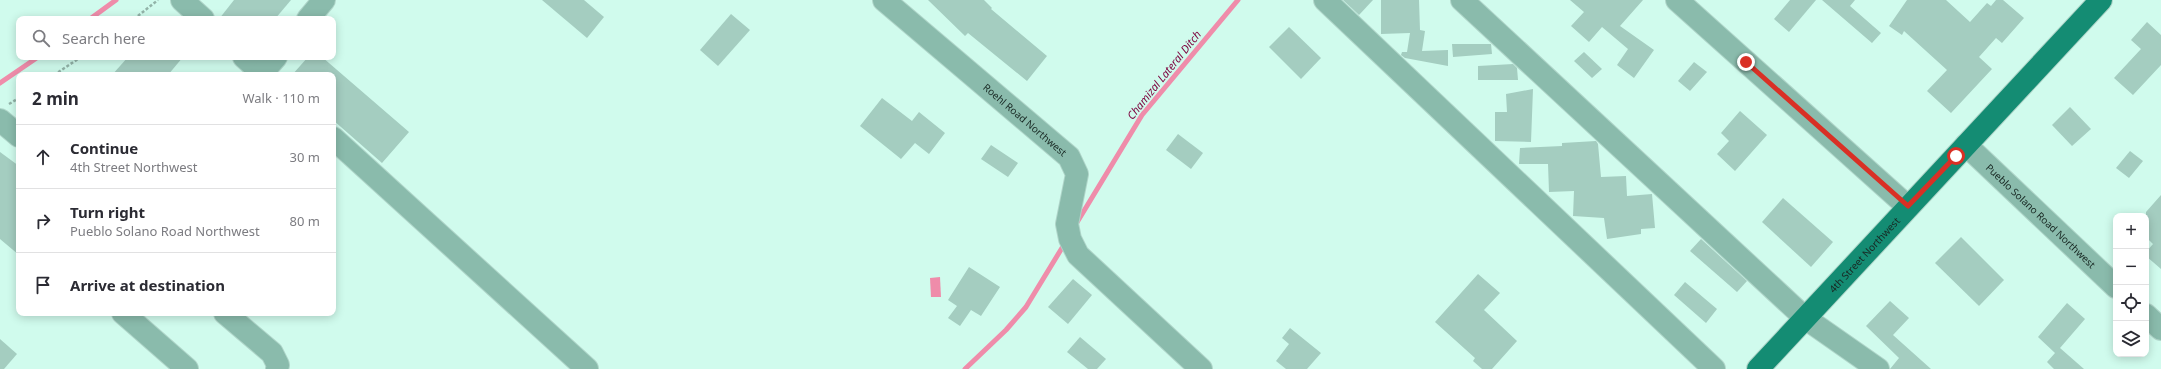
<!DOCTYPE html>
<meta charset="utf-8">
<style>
body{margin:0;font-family:"Noto Sans",sans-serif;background:#f2f2f3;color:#2b2b33}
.controls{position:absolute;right:12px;bottom:12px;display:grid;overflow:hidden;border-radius:8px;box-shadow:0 2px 10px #0003}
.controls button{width:36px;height:36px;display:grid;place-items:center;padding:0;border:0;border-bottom:1px solid #e1e1e2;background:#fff;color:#2b2b33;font:20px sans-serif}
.stop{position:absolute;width:12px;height:12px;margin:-9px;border:3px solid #d93025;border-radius:50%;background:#fff}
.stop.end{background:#d93025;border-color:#fff;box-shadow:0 1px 4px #0008}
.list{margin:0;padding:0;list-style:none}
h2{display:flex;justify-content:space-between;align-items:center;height:52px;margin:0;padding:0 16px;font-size:17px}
h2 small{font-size:13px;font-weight:400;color:#7c7c81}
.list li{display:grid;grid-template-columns:26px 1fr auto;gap:12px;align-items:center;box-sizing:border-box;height:64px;padding:0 16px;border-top:1px solid #e1e1e2}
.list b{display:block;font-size:15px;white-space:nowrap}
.list p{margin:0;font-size:13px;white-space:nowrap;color:#7c7c81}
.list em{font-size:13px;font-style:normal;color:#7c7c81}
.icon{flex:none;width:22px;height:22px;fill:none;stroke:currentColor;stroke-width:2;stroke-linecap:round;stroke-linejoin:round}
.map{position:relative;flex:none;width:2161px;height:369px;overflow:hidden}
.search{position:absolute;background:#fff;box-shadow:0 2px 10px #0003;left:16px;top:16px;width:320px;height:44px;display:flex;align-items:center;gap:10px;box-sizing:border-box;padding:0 14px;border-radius:8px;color:#7c7c81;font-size:15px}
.panel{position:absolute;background:#fff;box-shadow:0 2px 10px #0003;left:16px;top:72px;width:320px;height:244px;border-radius:8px}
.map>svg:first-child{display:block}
.water{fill:#ef8caa}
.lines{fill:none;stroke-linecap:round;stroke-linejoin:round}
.stream{stroke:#ef8caa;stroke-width:5}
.building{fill:#a4cdc0}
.minor-casing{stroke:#afd5c9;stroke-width:24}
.major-casing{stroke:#afd5c9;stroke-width:24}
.path{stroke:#92b3a8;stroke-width:2.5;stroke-dasharray:3 2;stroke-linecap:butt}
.minor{stroke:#8abbac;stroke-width:22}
.major{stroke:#148c73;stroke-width:22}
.route{stroke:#d93025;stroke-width:5}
.labels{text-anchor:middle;stroke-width:3;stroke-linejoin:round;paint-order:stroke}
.street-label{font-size:10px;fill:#182823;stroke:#d0fbed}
.water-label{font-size:11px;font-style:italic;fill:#7d003d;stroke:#d0fbed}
</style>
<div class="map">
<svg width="2161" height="369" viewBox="0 0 2161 369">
<rect width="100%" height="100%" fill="#d0fbed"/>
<polygon class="water" points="940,277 941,297 931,297 930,278"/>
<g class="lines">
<g class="stream">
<polyline points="90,19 116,0"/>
<polyline points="0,83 38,57"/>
<polyline points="1076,224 1142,115 1238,0"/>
<polyline points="965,369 1006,330 1026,307 1065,243"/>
</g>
</g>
<g class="building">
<polygon points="234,0 291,0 275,19 219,19"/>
<polygon points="542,0 584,0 604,17 587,38"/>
<polygon points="928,0 984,0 992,8 991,9 1047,56 1027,81 968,33 965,36"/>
<polygon points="1343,0 1373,0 1359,15"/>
<polygon points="1381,0 1419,0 1420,30 1425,31 1422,51 1448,50 1448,66 1405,58 1401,55 1402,52 1407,52 1410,33 1381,34"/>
<polygon points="1570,0 1643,0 1620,26 1654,50 1634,78 1617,65 1628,49 1602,27 1589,42 1571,26 1584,12"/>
<polygon points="1790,0 1816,0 1789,32 1774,19"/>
<polygon points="1822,0 1855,0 1850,6 1881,33 1872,43"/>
<polygon points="1907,0 1946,0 1970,22 1987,3 1991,6 1996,0 2003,0 2024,18 2002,43 1996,38 1979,57 1992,69 1951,113 1927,91 1947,70 1904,31 1902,35 1889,26"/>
<polygon points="731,14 750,30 718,66 700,50"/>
<polygon points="2147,22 2161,35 2161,65 2133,95 2114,78 2141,49 2131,40"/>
<polygon points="1289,27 1321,58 1301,79 1269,47"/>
<polygon points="1452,44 1491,44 1492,54 1453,57"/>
<polygon points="1584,52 1602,69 1592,78 1574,61"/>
<polygon points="128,57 183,57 168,75 112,75"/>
<polygon points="308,57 322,57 409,132 382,163 333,120 333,75 292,75"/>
<polygon points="1694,62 1707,72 1690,91 1678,81"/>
<polygon points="1513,64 1517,68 1518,80 1478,80 1478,66"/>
<polygon points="1533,89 1531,142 1495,141 1495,112 1507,112 1506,94"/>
<polygon points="882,98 912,121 919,112 945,133 929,154 915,143 901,159 860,126"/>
<polygon points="2070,107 2091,129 2072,146 2052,125"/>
<polygon points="1740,111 1767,135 1735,171 1717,154 1729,141 1721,133"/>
<polygon points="1178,134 1203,153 1191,169 1166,150"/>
<polygon points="1596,141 1598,144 1601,177 1626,176 1627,196 1652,194 1655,228 1641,229 1641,234 1607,239 1604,218 1573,216 1574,191 1549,192 1548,164 1519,164 1520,148 1562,146 1562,143"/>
<polygon points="991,145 1018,163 1008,177 981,159"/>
<polygon points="2130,151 2143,161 2129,178 2116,168"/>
<polygon points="0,152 19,166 19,255 0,239"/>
<polygon points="2161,195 2161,269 2146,256 2146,252 2153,244 2146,237 2146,212"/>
<polygon points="1783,198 1833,242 1811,267 1762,222"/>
<polygon points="1961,237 2004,280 1979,306 1935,263"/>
<polygon points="1701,239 1747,281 1737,292 1690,251"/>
<polygon points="969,267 1000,287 981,316 971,310 960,326 948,318 957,306 948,300"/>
<polygon points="1478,274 1500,293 1484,310 1517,341 1492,369 1482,369 1473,361 1475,358 1435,322"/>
<polygon points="1073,279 1092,295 1068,324 1048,307"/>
<polygon points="1685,282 1717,309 1706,323 1674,295"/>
<polygon points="1890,301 1909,318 1893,335 1931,369 1890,369 1899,358 1866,326"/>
<polygon points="2067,303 2085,319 2060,348 2084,369 2054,369 2047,362 2055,353 2038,337"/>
<polygon points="1290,328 1321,353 1307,369 1286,369 1276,361 1289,344 1282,338"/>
<polygon points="1080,337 1106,359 1097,369 1088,369 1067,352"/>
<polygon points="0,339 17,354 4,369 0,369"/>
</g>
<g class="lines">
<defs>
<g id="minor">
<polyline points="182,0 203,19"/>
<path id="s1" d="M884,0L1069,157L1077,174L1067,224L1070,239L1078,255L1201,369"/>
<polyline points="1325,0 1714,369"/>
<polyline points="1462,0 1805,318 1878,369"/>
<polyline points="1677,0 1907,206"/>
<polyline points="308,19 324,0"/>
<polyline points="244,57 264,75"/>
<polyline points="262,73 276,57"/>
<polyline points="0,120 19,136"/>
<polyline points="333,138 587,369"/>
<path id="s2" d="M1966,145L2116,287"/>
<polyline points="123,313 187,369"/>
<polyline points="225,313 272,353 278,365 277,369"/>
<polyline points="2146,315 2161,329"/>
</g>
<g id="major">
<path id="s3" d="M1758,369L2101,0"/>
</g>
</defs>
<use href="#minor" class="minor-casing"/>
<use href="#major" class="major-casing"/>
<g class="path">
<polyline points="134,19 158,0"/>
<polyline points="54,75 81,57"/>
<polyline points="9,104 19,98"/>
</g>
<use href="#minor" class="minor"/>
<use href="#major" class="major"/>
</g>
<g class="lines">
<polyline class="route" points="1746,62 1908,206 1956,156"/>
</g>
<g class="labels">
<g class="street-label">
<text dy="4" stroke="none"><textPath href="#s1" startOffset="185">Roehl Road Northwest</textPath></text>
<text dy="4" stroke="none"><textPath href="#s2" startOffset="103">Pueblo Solano Road Northwest</textPath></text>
<text dy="4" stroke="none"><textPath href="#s3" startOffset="156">4th Street Northwest</textPath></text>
</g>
<g class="water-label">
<text transform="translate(1164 75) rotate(-51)" y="4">Chamizal Lateral Ditch</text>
</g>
</g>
</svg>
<div class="controls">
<button>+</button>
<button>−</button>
<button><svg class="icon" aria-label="locate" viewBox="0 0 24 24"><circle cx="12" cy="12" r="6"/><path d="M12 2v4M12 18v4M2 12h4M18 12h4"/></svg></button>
<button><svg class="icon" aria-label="layers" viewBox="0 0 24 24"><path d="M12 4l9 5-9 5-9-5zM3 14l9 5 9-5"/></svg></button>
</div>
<div class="stop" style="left:1956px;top:156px"></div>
<div class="stop end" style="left:1746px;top:62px"></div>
<div class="search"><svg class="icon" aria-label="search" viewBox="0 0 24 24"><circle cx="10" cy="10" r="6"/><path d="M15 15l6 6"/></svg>Search here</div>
<section class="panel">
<h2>2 min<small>Walk · 110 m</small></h2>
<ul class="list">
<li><svg class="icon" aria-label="ahead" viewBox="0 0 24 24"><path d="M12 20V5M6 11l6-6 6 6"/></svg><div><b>Continue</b><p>4th Street Northwest</p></div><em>30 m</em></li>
<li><svg class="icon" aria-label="right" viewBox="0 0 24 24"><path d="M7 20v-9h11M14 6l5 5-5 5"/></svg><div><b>Turn right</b><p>Pueblo Solano Road Northwest</p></div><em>80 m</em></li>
<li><svg class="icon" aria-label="arrive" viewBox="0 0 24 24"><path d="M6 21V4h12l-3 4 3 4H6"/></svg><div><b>Arrive at destination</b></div></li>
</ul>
</section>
</div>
